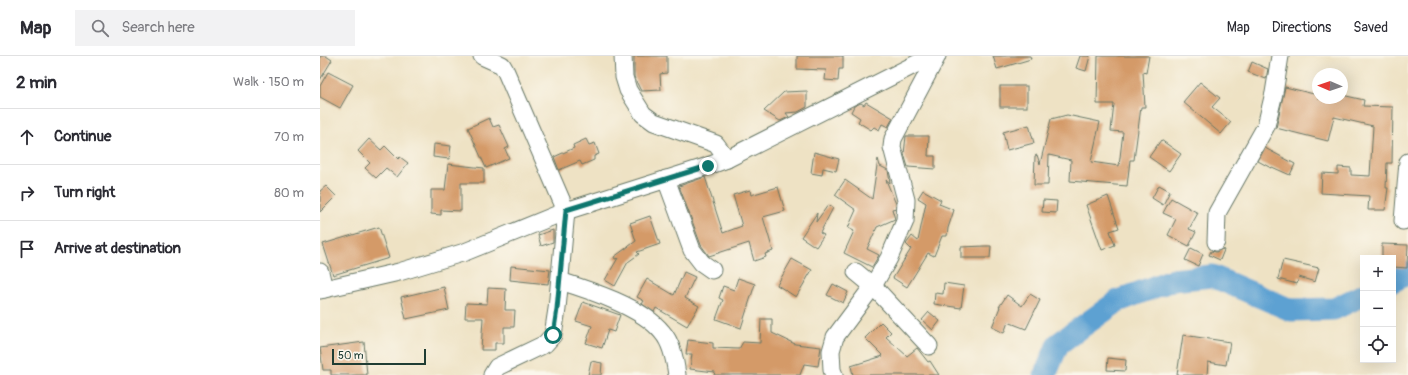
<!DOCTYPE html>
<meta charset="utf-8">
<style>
body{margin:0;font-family:Pangolin,sans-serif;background:#f2f2f3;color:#2b2b33}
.controls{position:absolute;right:12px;bottom:12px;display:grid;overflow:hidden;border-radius:0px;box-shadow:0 4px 16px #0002}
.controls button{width:36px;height:36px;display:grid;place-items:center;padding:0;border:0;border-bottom:1px solid #e1e1e2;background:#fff;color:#2b2b33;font:20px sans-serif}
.compass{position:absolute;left:992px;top:12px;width:36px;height:36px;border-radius:50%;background:#fff;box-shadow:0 4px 16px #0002;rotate:272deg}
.scale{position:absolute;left:12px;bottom:10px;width:94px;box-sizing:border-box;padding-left:4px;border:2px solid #1f3d34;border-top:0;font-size:11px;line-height:14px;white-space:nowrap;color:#1f3d34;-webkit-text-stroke:3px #fbf7ec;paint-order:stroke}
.stop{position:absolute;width:12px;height:12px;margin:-9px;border:3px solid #0f766e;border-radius:50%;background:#fff}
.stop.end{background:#0f766e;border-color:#fff;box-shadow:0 1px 4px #0008}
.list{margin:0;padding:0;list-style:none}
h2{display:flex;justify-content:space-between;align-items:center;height:52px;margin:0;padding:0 16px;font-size:17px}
h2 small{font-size:13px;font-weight:400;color:#7c7c81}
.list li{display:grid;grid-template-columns:26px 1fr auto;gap:12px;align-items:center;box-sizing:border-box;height:56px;padding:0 16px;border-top:1px solid #e1e1e2}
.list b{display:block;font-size:15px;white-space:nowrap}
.list em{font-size:13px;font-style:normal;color:#7c7c81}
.icon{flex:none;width:22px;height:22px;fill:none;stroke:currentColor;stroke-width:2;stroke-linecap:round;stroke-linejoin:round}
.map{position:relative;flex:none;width:1088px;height:319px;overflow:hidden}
header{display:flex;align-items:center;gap:24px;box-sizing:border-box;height:56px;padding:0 20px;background:#fff;border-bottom:1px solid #e1e1e2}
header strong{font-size:19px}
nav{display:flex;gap:22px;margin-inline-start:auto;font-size:14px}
.search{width:280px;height:36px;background:#f2f2f3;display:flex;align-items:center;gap:10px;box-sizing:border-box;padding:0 14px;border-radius:0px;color:#7c7c81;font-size:15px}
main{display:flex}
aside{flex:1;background:#fff}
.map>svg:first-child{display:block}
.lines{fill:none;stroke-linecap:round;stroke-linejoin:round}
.river{stroke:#5da1d2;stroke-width:23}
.building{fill:#d49a68}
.minor-casing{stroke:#677766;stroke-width:19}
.minor{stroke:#fff;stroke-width:17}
.route{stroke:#0f766e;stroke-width:5}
</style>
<header>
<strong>Map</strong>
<div class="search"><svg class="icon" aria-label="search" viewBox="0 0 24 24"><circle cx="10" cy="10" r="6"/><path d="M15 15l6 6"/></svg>Search here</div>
<nav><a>Map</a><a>Directions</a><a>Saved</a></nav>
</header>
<main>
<aside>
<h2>2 min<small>Walk · 150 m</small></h2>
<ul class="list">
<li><svg class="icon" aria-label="ahead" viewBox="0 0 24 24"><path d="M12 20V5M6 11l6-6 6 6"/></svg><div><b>Continue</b></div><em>70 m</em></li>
<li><svg class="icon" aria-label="right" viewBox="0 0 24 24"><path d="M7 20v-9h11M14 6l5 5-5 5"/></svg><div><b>Turn right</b></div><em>80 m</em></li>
<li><svg class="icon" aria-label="arrive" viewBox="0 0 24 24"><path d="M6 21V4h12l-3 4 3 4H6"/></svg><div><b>Arrive at destination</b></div></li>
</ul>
</aside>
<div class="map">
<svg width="1088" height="319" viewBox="0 0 1088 319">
<rect width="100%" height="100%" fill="#fbf7ec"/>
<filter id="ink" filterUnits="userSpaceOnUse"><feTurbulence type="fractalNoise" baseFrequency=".025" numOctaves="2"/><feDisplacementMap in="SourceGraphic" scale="8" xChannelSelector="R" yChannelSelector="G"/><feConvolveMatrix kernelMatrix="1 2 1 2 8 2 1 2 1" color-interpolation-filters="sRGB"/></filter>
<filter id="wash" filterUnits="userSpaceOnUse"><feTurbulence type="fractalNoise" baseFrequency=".012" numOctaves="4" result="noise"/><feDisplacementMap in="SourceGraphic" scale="16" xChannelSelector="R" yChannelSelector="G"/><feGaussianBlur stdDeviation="0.9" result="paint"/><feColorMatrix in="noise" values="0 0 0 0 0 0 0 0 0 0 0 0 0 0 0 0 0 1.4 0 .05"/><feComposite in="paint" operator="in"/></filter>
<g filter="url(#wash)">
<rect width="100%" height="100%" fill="#eee2c4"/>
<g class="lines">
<g class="river">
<polyline points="1073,225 1088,217"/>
<polyline points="725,319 738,288 798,245 852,224 892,220 971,254 1014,253 1043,239"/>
</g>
</g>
<g id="blocks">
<g class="building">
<polygon points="0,0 6,0 12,4 0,24"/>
<polygon points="314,0 347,0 347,17 340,18 341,34 321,35 314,21"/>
<polygon points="477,0 523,0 523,13 519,13 518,25 505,24 506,14 477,13"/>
<polygon points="673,0 710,0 711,3 677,13"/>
<polygon points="760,0 770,0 766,15 756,12"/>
<polygon points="778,0 829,0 826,17 823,16 825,51 821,51 814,104 810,104 807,130 750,125 751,104 729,99 728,129 714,129 715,100 717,99 720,108 731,63 747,59 780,66 771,106 799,110 803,76 791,75 794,48 777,48"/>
<polygon points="932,6 948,13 946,23 928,16"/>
<polygon points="8,16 33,29 20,52 0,41 0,30"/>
<polygon points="880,26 900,42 892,51 911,66 901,78 863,46"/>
<rect x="680" y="30" width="27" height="21"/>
<polygon points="965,31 998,39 998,42 1022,42 1022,39 1044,44 1043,50 1073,51 1072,107 1067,107 1066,132 1068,132 1065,154 1048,154 1049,140 1001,137 1002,117 1018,118 1018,111 1031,112 1031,119 1050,120 1053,70 1014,61 1008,85 956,72"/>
<polygon points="487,35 487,51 478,56 466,57 469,61 460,65 444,55 464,36"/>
<polygon points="546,46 573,62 568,71 562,68 559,74 554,71 551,74 538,66 540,62 531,56 534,50 541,47 544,49"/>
<polygon points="169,62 173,71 179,69 189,91 185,93 189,102 166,112 148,72"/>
<polygon points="709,69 714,87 687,94 683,76"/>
<polygon points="586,80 609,80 608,100 615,100 615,113 588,111 584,98"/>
<polygon points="49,83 61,94 65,90 78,103 80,101 88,107 77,121 66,112 56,122 45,112 50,107 38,95"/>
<polygon points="266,83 269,89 275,87 279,98 274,100 274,104 262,109 260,105 239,114 234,101 254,92 253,89"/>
<polygon points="841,84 861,98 849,115 829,101"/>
<polygon points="114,88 131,90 129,103 113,101"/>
<polygon points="945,92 975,108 970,119 952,111 951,112 938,105"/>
<polygon points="494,96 519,103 516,115 503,112 502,119 491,117"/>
<polygon points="558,103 560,110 568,114 570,127 566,124 576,148 576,152 572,153 575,163 557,171 547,193 559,199 552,211 524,197 534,175 528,172 536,154 515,139 525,124 552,143"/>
<polygon points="128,108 164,112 164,127 141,127 141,155 121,154 121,159 111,158 111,134 125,134"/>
<polygon points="385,121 403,177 422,170 413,139 430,134 431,139 458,131 465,155 443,161 453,195 445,198 446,201 434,205 429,187 389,200 381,189 359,130"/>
<polygon points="839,129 850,135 843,149 832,142"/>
<polygon points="6,130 16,140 0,156 0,135"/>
<polygon points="603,134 621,144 619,148 634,154 628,172 627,180 622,180 614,200 608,197 587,231 573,222 591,193 586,188 592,180 598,185 606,147 598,142"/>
<polygon points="788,140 799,172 790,175 795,189 782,194 766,149"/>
<polygon points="851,142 878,157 869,173 876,176 869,190 848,179 856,163 843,157"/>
<polygon points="723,144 737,145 736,157 722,156"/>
<polygon points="508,149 513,152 500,177 504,179 496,191 481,181 497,157 496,166"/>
<polygon points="330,160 340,188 317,196 319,198 308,206 295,230 285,224 298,202 295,203 294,201 316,185 310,167"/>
<polygon points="59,171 69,202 13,219 3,188"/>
<polygon points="233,174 233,186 221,190 218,179"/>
<polygon points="1062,188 1088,189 1087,212 1073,211 1073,202 1062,202"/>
<polygon points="665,190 671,190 670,202 641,202 641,191"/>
<polygon points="871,192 883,198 878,210 865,204"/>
<polygon points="902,193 904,194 900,204 889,199 891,195 896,196"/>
<polygon points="472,203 492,214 476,241 457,229"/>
<polygon points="963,204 999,212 995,226 979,221 977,228 958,223"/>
<polygon points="191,210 230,214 228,228 190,224"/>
<polygon points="364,216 375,221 365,242 379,250 367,270 336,252 334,256 322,248 324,245 317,241 327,223 354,239"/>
<polygon points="418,222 435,228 421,272 396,263 403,244 399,242 403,230 414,234"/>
<polygon points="624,227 644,230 641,252 614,248 615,237 623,238"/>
<polygon points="513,228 528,236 523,247 507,239"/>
<polygon points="124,231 129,254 86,263 81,241"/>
<polygon points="168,232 186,233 185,254 195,254 194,271 184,271 184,287 175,287 175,294 161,294 163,262 145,262 146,247 167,248"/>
<polygon points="710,238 720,244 706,273 688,266 684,277 672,271 680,251 679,251 687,239 702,250"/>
<polygon points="263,246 300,259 294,276 288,274 282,292 266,287 272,270 256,265"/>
<polygon points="609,256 620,265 613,274 602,264"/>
<polygon points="441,263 452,263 452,277 475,288 501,291 498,310 484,308 480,319 394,319 395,316 370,313 372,298 366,298 368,284 393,287 393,292 419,293 423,286 440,287"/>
<polygon points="561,266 571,276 566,281 587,300 597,292 608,306 610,305 619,319 533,319 531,310 563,300 545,282"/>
<polygon points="863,279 910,286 906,309 888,306 887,319 857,319"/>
<polygon points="44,286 47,319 11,319 11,314 3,314 0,292"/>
<polygon points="788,302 806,304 805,315 787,314"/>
<polygon points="271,305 282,307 281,319 268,319"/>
</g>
</g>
</g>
<g filter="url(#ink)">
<use href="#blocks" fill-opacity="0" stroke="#677766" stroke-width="1"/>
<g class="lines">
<defs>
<g id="minor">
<polyline points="162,0 182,9 186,16 246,155 237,253 233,279 225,288 177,311 172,319"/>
<polyline points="303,0 304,21 308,34 323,58 334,66 396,88 407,103"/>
<polyline points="346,123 372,194 382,207 392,214"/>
<polyline points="1083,165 1088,106"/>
<polyline points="896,186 897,157 946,70 954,37 960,0"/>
<polyline points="0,216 4,233"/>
<polyline points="536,216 553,230 609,290"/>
<path d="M240,225C269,234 322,251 342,276C352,287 355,304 357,319"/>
<polyline points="0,234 79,216 145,196 246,155 388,110 407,103 612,0"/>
<polyline points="514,319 512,314 511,295 515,281 553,230 569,202 585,165 586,144 572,91 573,83 617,0"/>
</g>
</defs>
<use href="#minor" class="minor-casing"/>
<use href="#minor" class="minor"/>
</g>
</g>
<g class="lines" filter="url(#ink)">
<polyline class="route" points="233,279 237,253 246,154 388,110"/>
</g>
</svg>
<div class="controls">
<button>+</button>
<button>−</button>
<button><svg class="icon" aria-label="locate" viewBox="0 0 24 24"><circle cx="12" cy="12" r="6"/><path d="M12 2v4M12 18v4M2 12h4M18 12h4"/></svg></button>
</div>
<svg class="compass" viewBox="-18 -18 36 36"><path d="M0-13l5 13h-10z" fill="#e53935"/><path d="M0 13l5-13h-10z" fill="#7c7c81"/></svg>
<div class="scale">50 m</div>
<div class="stop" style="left:233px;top:279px"></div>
<div class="stop end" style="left:388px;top:110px"></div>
</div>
</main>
